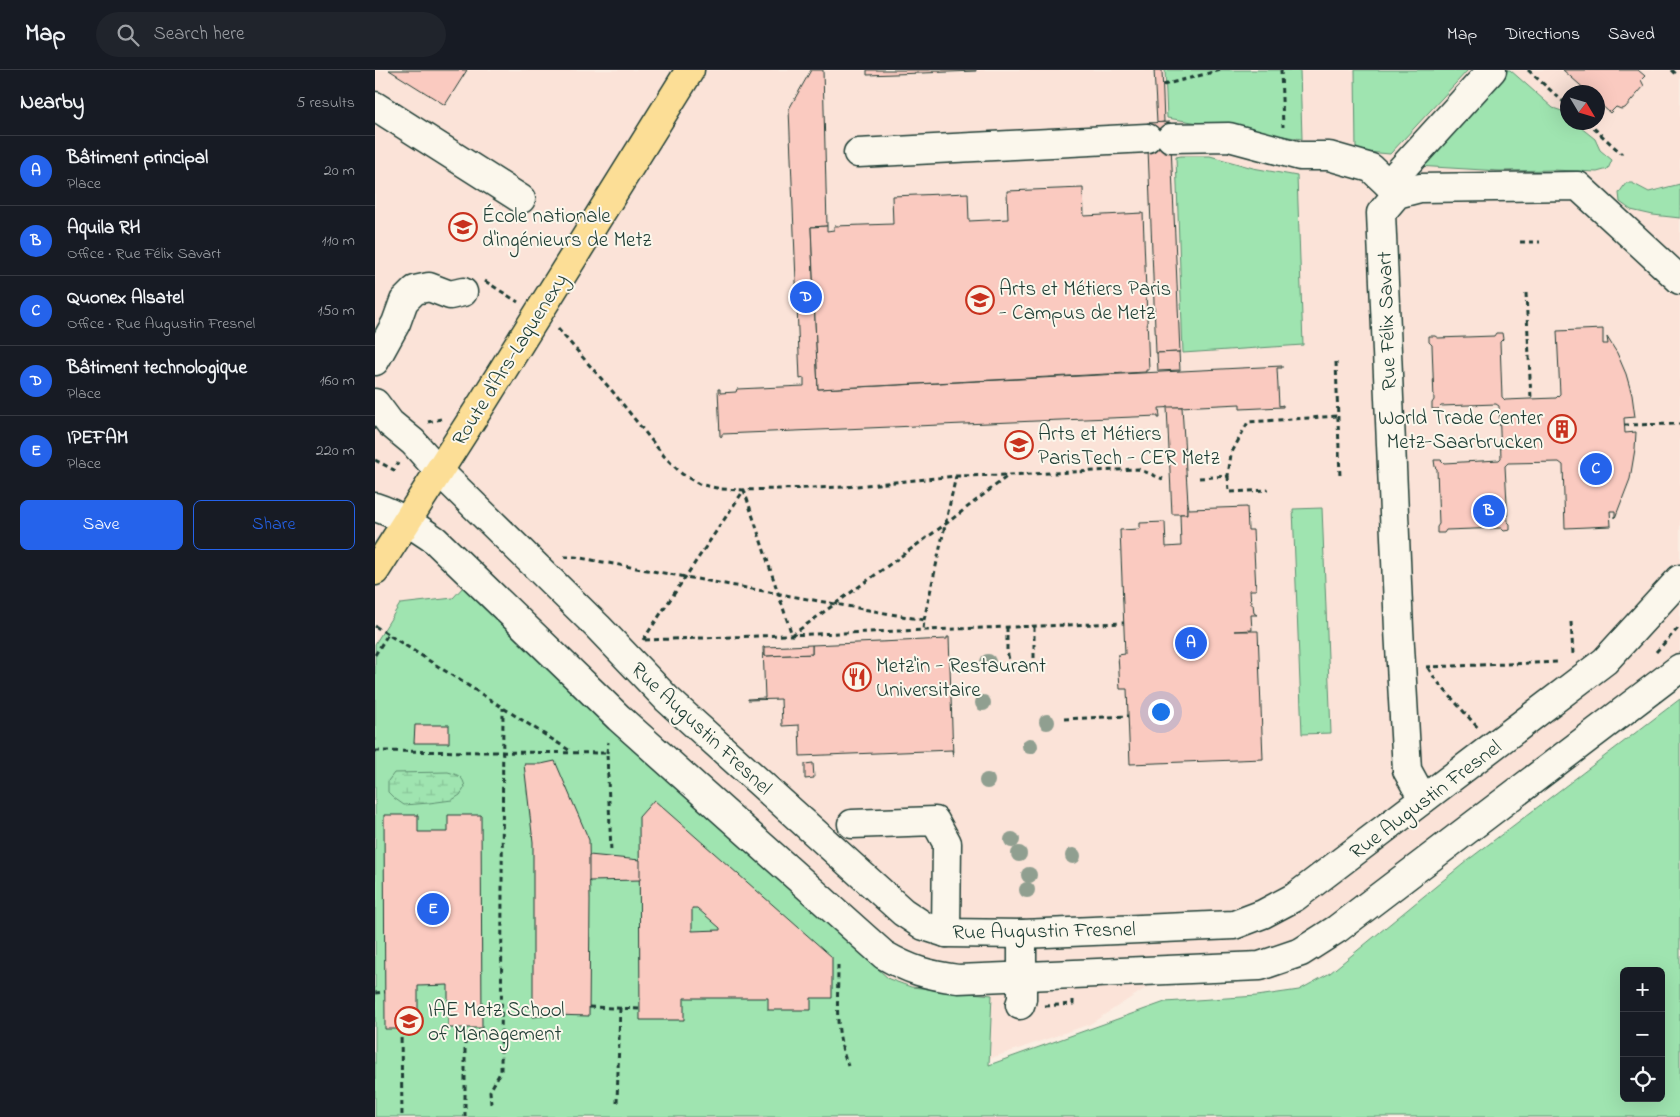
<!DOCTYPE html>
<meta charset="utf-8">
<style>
body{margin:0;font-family:"Indie Flower",sans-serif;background:#20242c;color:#f1f3f6}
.controls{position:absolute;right:15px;bottom:15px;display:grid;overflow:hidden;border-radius:8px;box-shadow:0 5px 20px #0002}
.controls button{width:45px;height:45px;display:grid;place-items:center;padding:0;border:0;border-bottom:1px solid #363941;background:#171b24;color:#f1f3f6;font:25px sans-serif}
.compass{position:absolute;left:1185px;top:15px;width:45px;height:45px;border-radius:50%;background:#171b24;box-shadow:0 5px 20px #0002;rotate:128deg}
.you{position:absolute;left:785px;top:641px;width:18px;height:18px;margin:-12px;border:4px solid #fff;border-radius:50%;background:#1a73e8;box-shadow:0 0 0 8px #1a73e833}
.badge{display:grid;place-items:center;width:32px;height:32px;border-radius:50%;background:#2563eb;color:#fff;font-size:16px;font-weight:700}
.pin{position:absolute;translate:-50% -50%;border:2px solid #fff;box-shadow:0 1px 5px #0006}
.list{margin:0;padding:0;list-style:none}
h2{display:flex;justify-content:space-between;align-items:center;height:65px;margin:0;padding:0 20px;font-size:21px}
h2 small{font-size:16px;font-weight:400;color:#9ea1a6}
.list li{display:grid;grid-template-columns:32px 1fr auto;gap:15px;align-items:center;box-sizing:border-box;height:70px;padding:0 20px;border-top:1px solid #363941}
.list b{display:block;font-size:19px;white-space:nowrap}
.list p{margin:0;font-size:16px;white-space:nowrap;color:#9ea1a6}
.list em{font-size:16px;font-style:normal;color:#9ea1a6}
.actions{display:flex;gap:10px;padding:15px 20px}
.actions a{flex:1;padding:11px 0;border:1px solid #2563eb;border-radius:8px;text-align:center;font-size:18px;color:#2563eb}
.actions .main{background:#2563eb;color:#fff}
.icon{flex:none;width:28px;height:28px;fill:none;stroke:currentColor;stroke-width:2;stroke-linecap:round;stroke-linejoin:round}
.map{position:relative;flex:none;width:1305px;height:1047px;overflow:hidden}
header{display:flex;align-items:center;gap:30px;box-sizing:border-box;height:70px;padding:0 25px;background:#171b24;border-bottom:1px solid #363941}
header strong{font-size:24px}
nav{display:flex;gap:28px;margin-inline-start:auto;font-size:18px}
.search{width:350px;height:45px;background:#20242c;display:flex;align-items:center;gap:12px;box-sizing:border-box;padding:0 18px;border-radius:28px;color:#9ea1a6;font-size:19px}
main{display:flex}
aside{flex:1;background:#171b24}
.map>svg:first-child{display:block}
.built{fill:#fbe3d8;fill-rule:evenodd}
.grass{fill:#9fe4b0;stroke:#5f9072;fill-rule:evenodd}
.wetland{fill:url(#wetland-marsh);stroke:#5f9072}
.building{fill:#facac0;stroke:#1f3d34;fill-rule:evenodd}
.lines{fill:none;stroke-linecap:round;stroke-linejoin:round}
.minor-casing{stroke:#1f3d34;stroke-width:31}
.major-casing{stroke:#1f3d34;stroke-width:31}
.path{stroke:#1f3d34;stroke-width:3;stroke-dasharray:5 4;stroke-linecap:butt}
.minor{stroke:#fbf7ec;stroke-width:28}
.major{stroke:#fcde96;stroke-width:28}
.tree{fill:#909f90}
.labels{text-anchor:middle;stroke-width:4;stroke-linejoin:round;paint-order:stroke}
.poi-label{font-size:21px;fill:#1f3d34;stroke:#fbf7ec;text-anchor:start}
.street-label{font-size:21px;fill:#1f3d34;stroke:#fbf7ec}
</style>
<header>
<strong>Map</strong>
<div class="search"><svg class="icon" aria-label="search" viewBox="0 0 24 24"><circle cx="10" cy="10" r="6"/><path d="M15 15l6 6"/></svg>Search here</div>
<nav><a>Map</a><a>Directions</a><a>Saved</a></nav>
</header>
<main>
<aside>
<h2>Nearby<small>5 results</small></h2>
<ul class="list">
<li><span class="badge">A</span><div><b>Bâtiment principal</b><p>Place</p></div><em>20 m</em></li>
<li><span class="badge">B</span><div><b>Aquila RH</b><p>Office · Rue Félix Savart</p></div><em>110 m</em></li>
<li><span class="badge">C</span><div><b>Quonex Alsatel</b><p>Office · Rue Augustin Fresnel</p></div><em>150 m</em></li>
<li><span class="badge">D</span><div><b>Bâtiment technologique</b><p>Place</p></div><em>160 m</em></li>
<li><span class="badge">E</span><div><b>IPEFAM</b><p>Place</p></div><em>220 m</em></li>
</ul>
<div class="actions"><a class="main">Save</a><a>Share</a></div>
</aside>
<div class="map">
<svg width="1305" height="1047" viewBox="0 0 1305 1047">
<defs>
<pattern id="wetland-marsh" width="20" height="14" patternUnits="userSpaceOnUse" patternTransform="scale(1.25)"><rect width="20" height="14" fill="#9fe4b0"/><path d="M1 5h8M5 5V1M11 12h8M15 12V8" fill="none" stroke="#88c498"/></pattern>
</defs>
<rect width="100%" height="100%" fill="#fbeee3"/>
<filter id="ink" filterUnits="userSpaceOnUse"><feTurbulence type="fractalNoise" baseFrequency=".02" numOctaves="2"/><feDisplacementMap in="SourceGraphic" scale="10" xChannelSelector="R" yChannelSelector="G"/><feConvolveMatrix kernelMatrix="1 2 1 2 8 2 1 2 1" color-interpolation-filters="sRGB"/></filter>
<g filter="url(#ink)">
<path class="built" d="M0,0H1305V614L943,892L891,912H833L774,916L715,954L446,1047H0ZM1192,22H1222V52H1192Z"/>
<g class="grass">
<polygon points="790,0 925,0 927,69 792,48"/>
<polygon points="980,0 1093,0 1015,84 981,81"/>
<polygon points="1130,0 1135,0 1178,38 1187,41 1192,46 1192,52 1200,53 1220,69 1225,80 1237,90 1233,99 1222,102 1178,100 1125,101 1042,96"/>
<polygon points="806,86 835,86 878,98 922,106 928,275 808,283 801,87"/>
<polygon points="1251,113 1257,113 1274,122 1305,114 1305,148 1278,145 1256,140 1245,132 1244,123"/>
<polygon points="947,438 956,663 927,664 918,439"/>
<path d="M90,515L318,731L514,909L536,917L617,925L614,995L790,932L882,926L924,920L955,903L1093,790L1305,629V1047H0V574L25,534L78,528ZM1249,901H1286V1028H1249Z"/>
</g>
<path class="wetland" d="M73,702C83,705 88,706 90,717L85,725L77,730L54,733L29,735L19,728L13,722V711L19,703Z"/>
<g class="building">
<polygon points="14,0 92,0 70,35"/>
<polygon points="436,0 448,0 452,156 436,157 443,319 907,296 907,298 902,298 904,336 908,335 908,337 865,339 865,334 784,338 785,348 783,348 783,346 347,364 347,367 345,366 343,319 345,319 345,323 361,322 362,319 429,316 429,308 425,309 414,39"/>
<polygon points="492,0 601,0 601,1 492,5"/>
<polygon points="779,0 787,0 789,52 782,53"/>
<polygon points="1188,0 1263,0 1270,6 1266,10 1269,16 1250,38 1246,39 1241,37 1235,43 1222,31 1222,22 1213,22"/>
<polygon points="795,52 805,282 781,283 772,53"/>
<polygon points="708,118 709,146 768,143 774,300 771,300 771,302 443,319 436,157 452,156 452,161 459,160 459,156 518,154 517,126 593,123 594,151 633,149 632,121"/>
<polygon points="1228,259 1228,274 1233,274 1232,267 1242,283 1251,304 1257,325 1260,347 1249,348 1250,363 1261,362 1260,379 1255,409 1240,448 1240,441 1235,441 1236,456 1190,458 1188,395 1184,392 1133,393 1130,396 1133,452 1135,454 1135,460 1129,461 1126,458 1071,460 1069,463 1062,463 1062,457 1064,454 1062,399 1060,397 1059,390 1066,390 1069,393 1124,390 1126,388 1124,336 1121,334 1066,336 1063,339 1057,339 1057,333 1059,330 1057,275 1054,272 1054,266 1060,266 1063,268 1119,266 1121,263 1127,263 1128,269 1125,272 1127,327 1130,330 1181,328 1185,324 1182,261"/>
<polygon points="804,282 805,300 783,301 782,283"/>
<polygon points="792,337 807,337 813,433 812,432 812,444 797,444"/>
<polygon points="812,432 813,433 814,439 872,437 873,460 878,460 881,520 875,520 876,534 878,534 879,543 882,545 876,545 877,560 859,561 883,561 888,689 755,694 752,619 745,619 743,585 750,584 745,460 765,459 765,453 790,452 791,477 806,476 805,444 812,444"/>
<polygon points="572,567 574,567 578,687 577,680 425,686 424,655 407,656 406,629 373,630 373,629 390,628 388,577 390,577 390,586 437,584 437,575 572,569"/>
<polygon points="437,575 437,584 390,586 390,577"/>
<polygon points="40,655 74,655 74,673 39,673"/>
<polygon points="180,691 214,770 215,830 214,946 178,945 158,947 158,772 149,694 166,694"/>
<polygon points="438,693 439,708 430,709 430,694"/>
<path d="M279,730L457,887V928H436V940H393V928H309V950H265L264,747ZM317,838H322L345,858V860L317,861Z"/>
<polygon points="9,745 43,745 43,762 73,762 73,745 106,745 107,958 73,958 73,915 43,916 43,959 10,959"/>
<polygon points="214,785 265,790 265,810 214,811"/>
</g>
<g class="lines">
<defs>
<g id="minor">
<polyline points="0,36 146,129"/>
<polyline points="796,68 854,67 925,86 954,86 996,98 1013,114 1022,124"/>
<polyline points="483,83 772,68"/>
<polyline points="1013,114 1117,0"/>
<polyline points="0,291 21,253 29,231 40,220 54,217 75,225 88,222"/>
<polyline points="0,333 15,353 38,372 64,401 223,557 292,629 528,842 549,856 571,863 647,864 859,855 888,844 920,827 1230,591 1305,509"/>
<path d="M0,437C22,444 41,457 60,470L244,648L509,885C535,900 552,905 583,909L885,896L926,882L962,859L1305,598"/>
<polyline points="1048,729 1032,700 1024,559 1006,143 1022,124 1045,118 1203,116 1305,210"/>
<polyline points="477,754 560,751 572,773 571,863"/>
<polyline points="645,935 647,929 647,864"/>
</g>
<polyline id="major" points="0,501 108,332 315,0"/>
</defs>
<use href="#minor" class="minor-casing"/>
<use href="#major" class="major-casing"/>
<g class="path">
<polyline points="906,0 908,57"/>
<polyline points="1153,0 1192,35"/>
<polyline points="1297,0 1303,6"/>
<polyline points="788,15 846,0"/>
<polyline points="1212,52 1247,84"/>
<polyline points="1145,172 1165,172"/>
<polyline points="110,211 143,232"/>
<polyline points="1151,223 1156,329"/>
<polyline points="183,259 238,322 289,386 307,404 324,414 346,419 369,420 471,417 581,406 633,405"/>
<polyline points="961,292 965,408"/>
<polyline points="53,352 66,349"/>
<polyline points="1249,355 1305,354"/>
<polyline points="0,390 19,400 23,393"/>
<polyline points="853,406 854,422 893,420"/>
<polyline points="824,408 853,406 856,384 873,352 963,346"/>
<polyline points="189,487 200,487 549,550 548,560"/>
<polyline points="549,550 581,406"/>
<polyline points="1196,552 1198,584"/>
<polyline points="0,556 197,682"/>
<polyline points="659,556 659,593"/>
<polyline points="632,557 632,581 635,594"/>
<polyline points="268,570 369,420 417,565 572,453 634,405 763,399 788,409"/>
<polyline points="270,570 749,553"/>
<polyline points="1281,582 1305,556"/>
<polyline points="0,585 13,564"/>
<polyline points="1051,597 1185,592"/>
<polyline points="1053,598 1061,610 1103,658"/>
<polyline points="689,649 753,646"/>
<polyline points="0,681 232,683 236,782"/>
<polyline points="232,683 233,672"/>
<path d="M463,895C463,932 459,961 473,996"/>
<polyline points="0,923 10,922"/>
<polyline points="670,936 698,934 698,928"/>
<polyline points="214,937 265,939"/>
<polyline points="26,959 27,1047"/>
<polyline points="242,1033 245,938"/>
<polyline points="116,1034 115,1021 126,1001 128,638"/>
<polyline points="90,1047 90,958"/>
</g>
<use href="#minor" class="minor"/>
<use href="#major" class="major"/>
</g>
<g class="tree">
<circle cx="613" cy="592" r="8"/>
<circle cx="608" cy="633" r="8"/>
<circle cx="672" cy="652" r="8"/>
<circle cx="655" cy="676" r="8"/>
<circle cx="612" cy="711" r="8"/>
<circle cx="637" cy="770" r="8"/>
<circle cx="644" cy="784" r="8"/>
<circle cx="698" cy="786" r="8"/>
<circle cx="654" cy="805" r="8"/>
<circle cx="652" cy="820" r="8"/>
</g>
</g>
<defs>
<symbol id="university-ring" viewBox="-11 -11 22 22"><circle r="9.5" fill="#fbf7ec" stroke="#c8321e" stroke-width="1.5"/><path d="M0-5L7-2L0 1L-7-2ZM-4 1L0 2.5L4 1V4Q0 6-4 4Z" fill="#c8321e"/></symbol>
<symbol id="building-ring" viewBox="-11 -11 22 22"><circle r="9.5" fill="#fbf7ec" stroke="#c8321e" stroke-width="1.5"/><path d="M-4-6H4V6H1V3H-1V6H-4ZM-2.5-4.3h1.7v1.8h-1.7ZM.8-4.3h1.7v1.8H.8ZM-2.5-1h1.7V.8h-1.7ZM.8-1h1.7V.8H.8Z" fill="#c8321e"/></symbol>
<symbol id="restaurant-ring" viewBox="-11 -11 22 22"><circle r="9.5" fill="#fbf7ec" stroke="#c8321e" stroke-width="1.5"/><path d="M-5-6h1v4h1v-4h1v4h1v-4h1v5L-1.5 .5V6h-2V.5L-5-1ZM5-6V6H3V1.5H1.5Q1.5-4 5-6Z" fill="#c8321e"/></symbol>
</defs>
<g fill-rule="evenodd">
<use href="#university-ring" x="72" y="141" width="32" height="32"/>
<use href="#university-ring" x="589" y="214" width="32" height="32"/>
<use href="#building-ring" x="1171" y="343" width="32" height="32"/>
<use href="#university-ring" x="628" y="359" width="32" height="32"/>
<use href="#restaurant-ring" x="466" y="591" width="32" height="32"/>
<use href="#university-ring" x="18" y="935" width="32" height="32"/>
</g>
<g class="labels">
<g class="poi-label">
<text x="107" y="152">École nationale<tspan x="107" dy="24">d'ingénieurs de Metz</tspan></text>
<text x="624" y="225">Arts et Métiers Paris<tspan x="624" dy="24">- Campus de Metz</tspan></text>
<text x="1168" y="354" text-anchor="end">World Trade Center<tspan x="1168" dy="24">Metz-Saarbrucken</tspan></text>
<text x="663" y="370">Arts et Métiers<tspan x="663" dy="24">ParisTech - CER Metz</tspan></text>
<text x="501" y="602">Metz'in - Restaurant<tspan x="501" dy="24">Universitaire</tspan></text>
<text x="53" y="946">IAE Metz School<tspan x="53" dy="24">of Management</tspan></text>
</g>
<g class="street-label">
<text transform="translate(1011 251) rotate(-92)" y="7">Rue Félix Savart</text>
<text transform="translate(134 289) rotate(-58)" y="7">Route d'Ars-Laquenexy</text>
<text transform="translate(327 658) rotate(43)" y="7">Rue Augustin Fresnel</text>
<text transform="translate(1050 729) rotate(-37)" y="7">Rue Augustin Fresnel</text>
<text transform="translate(669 860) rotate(-1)" y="7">Rue Augustin Fresnel</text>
</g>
</g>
</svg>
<div class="controls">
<button>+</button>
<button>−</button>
<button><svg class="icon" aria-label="locate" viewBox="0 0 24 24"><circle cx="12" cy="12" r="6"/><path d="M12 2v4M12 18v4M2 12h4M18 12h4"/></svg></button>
</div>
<svg class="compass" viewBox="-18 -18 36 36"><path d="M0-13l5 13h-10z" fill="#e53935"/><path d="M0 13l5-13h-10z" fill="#9ea1a6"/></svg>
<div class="you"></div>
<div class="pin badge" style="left:816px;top:573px">A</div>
<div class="pin badge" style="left:1114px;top:441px">B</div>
<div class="pin badge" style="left:1221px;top:399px">C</div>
<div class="pin badge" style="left:431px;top:227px">D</div>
<div class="pin badge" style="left:58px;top:839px">E</div>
</div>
</main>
